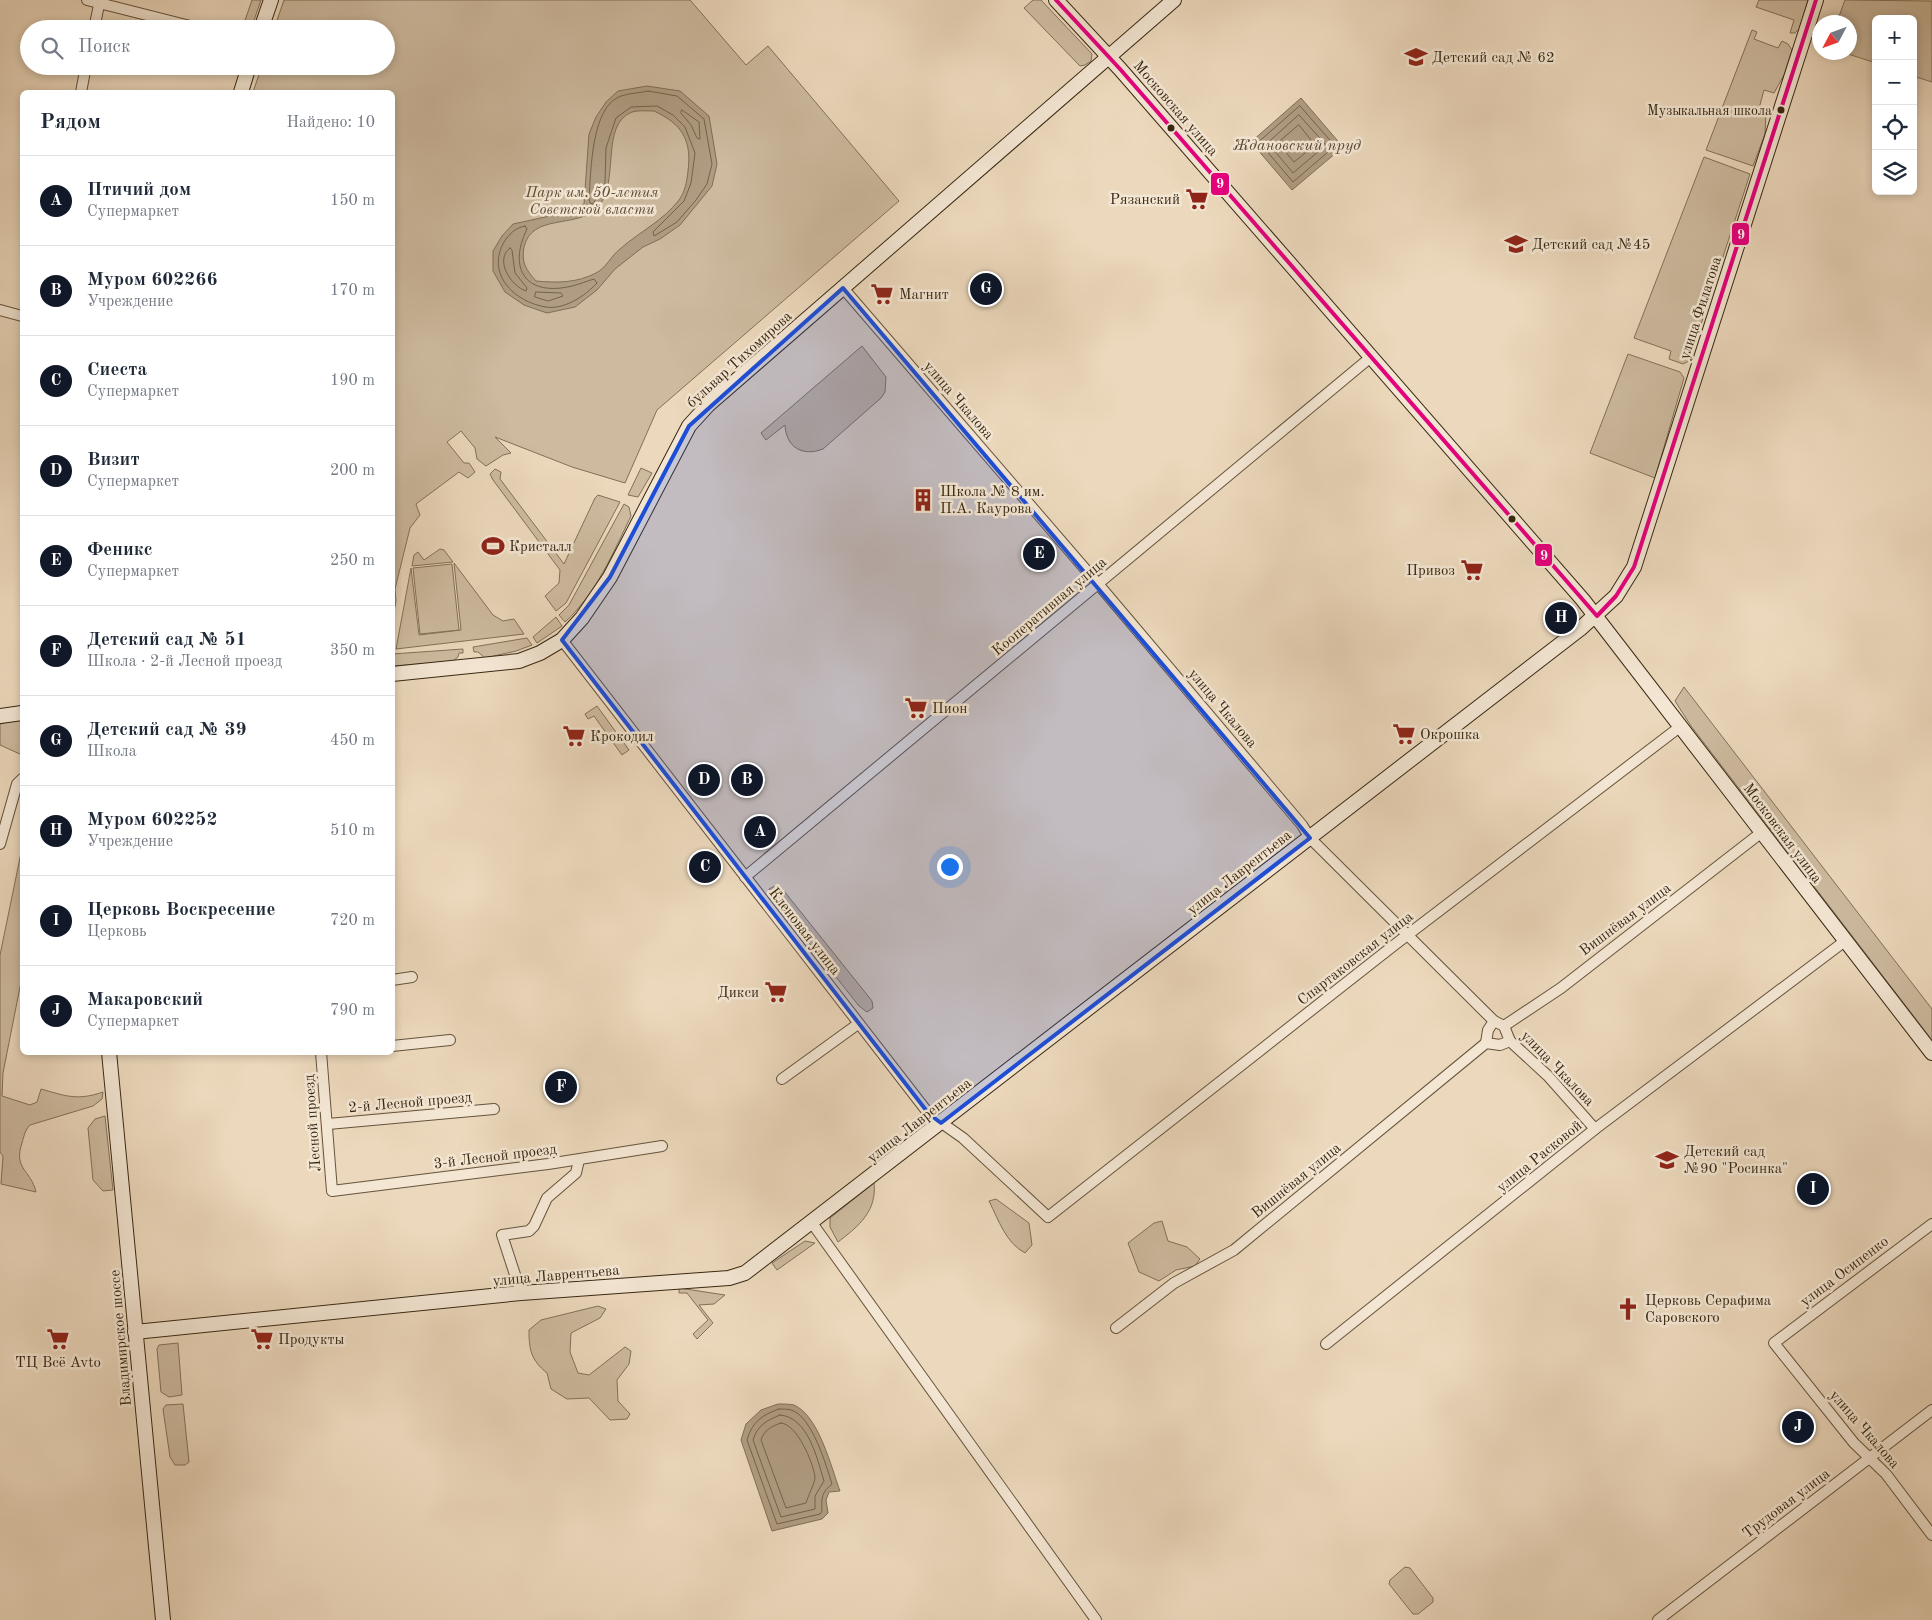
<!DOCTYPE html>
<html lang="ru">
<meta charset="utf-8">
<style>
body{margin:0;font-family:"Old Standard TT",serif;background:#f2f2f3;color:#1f2937}
.controls{position:absolute;right:15px;top:15px;display:grid;overflow:hidden;border-radius:8px;box-shadow:0 2px 8px #0003}
.controls button{width:45px;height:45px;display:grid;place-items:center;padding:0;border:0;border-bottom:1px solid #e0e1e3;background:#fff;color:#1f2937;font:25px sans-serif}
.compass{position:absolute;left:1812px;top:15px;width:45px;height:45px;border-radius:50%;background:#fff;box-shadow:0 2px 8px #0003;rotate:229deg}
.you{position:absolute;left:949px;top:866px;width:18px;height:18px;margin:-12px;border:4px solid #fff;border-radius:50%;background:#1a73e8;box-shadow:0 0 0 8px #1a73e833}
.badge{display:grid;place-items:center;width:32px;height:32px;border-radius:50%;background:#111827;color:#fff;font-size:16px;font-weight:700}
.pin{position:absolute;translate:-50% -50%;border:2px solid #fff;box-shadow:0 1px 5px #0006}
.list{margin:0;padding:0;list-style:none}
h2{display:flex;justify-content:space-between;align-items:center;height:65px;margin:0;padding:0 20px;font-size:21px}
h2 small{font-size:16px;font-weight:400;color:#747a83}
.list li{display:grid;grid-template-columns:32px 1fr auto;gap:15px;align-items:center;box-sizing:border-box;height:90px;padding:0 20px;border-top:1px solid #e0e1e3}
.list b{display:block;font-size:19px;white-space:nowrap}
.list p{margin:0;font-size:16px;white-space:nowrap;color:#747a83}
.list em{font-size:16px;font-style:normal;color:#747a83}
.icon{flex:none;width:28px;height:28px;fill:none;stroke:currentColor;stroke-width:2;stroke-linecap:round;stroke-linejoin:round}
.map{position:relative;flex:none;width:1932px;height:1620px;overflow:hidden}
.search{position:absolute;background:#fff;box-shadow:0 2px 8px #0003;left:20px;top:20px;width:375px;height:55px;display:flex;align-items:center;gap:12px;box-sizing:border-box;padding:0 18px;border-radius:28px;color:#747a83;font-size:19px}
.panel{position:absolute;background:#fff;box-shadow:0 2px 8px #0003;left:20px;top:90px;width:375px;height:965px;border-radius:8px}
.map>svg:first-child{display:block}
.green{fill:#cdba9f;stroke:#827058}
.water{fill:#af9c82;stroke:#7f6d55;fill-rule:evenodd}
.lines{fill:none;stroke-linecap:round;stroke-linejoin:round}
.shore{stroke:#74624a;stroke-width:1}
.street-casing{stroke:#65533c;stroke-width:12}
.secondary-casing{stroke:#382711;stroke-width:16}
.street{stroke:#f3e6d3;stroke-width:10}
.secondary{stroke:#f3e6d3;stroke-width:14}
.bus-1-casing{stroke:#f3e6d3;stroke-width:8}
.bus-1{stroke:#e5007d;stroke-width:4}
.marked{fill:#1d4ed8;fill-opacity:0.2;stroke:#1d4ed8;stroke-width:4;stroke-linejoin:round}
.bus-dot{fill:#382711;stroke:#f3e6d3;stroke-width:2}
.labels{text-anchor:middle;stroke-width:5;stroke-linejoin:round;paint-order:stroke}
.bus-label{font-size:14px;fill:#382711;stroke:#f3e6d3;text-anchor:end}
.poi-label{font-size:15px;fill:#382711;stroke:#f3e6d3;text-anchor:start}
.street-label{font-size:15px;fill:#382711;stroke:#f3e6d3}
.park-label{font-size:15px;font-style:italic;fill:#5d4c34;stroke:#f3e6d3}
.water-label{font-size:16px;font-style:italic;fill:#5c4a33;stroke:#f3e6d3}
.line-badge{stroke:#f3e6d3;stroke-width:2}
.badge-label{font-size:14px;text-anchor:middle;font-weight:bold;fill:#fff}
</style>
<div class="map">
<svg width="1932" height="1620" viewBox="0 0 1932 1620">
<rect width="100%" height="100%" fill="#ecd8bc"/>
<filter id="stains"><feTurbulence type="fractalNoise" baseFrequency=".004" numOctaves="4"/><feColorMatrix values="0 0 0 0 .2 0 0 0 0 .09 0 0 0 0 .02 0 0 0 .5 -.17"/></filter>
<radialGradient id="worn" r=".72"><stop offset=".6" stop-color="#630" stop-opacity="0"/><stop offset="1" stop-color="#630" stop-opacity=".3"/></radialGradient>
<g class="green">
<polygon points="252,0 261,0 251,29 242,29"/>
<polygon points="284,0 690,0 746,65 768,46 899,201 657,410 625,483 572,467 495,437 511,453 503,455 486,466 477,459 475,448 461,431 447,442 464,463 469,463 475,472 468,478 459,472 416,504 420,515 410,528 395,589 396,601 393,617 392,92 253,92 262,66 386,66 386,29 274,29"/>
<polygon points="1033,0 1041,0 1092,54 1091,61 1085,65 1080,66 1024,8"/>
<polygon points="1759,0 1808,0 1800,28 1795,33 1790,33 1794,20 1756,7"/>
<polygon points="1845,0 1932,1 1932,82 1913,76 1913,19 1876,19 1876,63 1845,53 1850,52 1850,22 1837,22"/>
<polygon points="1752,30 1757,32 1754,39 1778,48 1782,41 1788,44 1792,50 1784,75 1774,93 1764,90 1758,112 1766,114 1765,134 1753,166 1706,150"/>
<polygon points="1704,157 1750,174 1689,361 1683,364 1669,359 1671,351 1634,338"/>
<path d="M862,346L886,377L885,392L881,398L823,449C802,457 786,447 785,425L766,440L761,433Z"/>
<polygon points="1628,354 1680,372 1684,378 1655,478 1590,453"/>
<polygon points="641,468 652,473 638,497 628,495"/>
<polygon points="495,469 501,472 500,479 564,564 595,498 598,495 620,502 566,603 556,611 545,596 559,583 560,570 493,480 490,474"/>
<path d="M624,504L629,507L631,516C613,553 596,594 565,622L559,615L569,605Z"/>
<polygon points="440,549 444,550 453,562 412,566 414,555 418,552 424,560"/>
<polygon points="454,563 493,615 503,621 514,619 524,634 396,649 411,568 419,635 461,630"/>
<polygon points="452,564 459,630 420,634 413,568"/>
<polygon points="556,617 562,626 537,643 533,637"/>
<polygon points="527,638 532,645 516,651 485,658 478,652 474,652 473,647"/>
<polygon points="463,649 463,653 459,653 458,657 453,661 393,666 392,654"/>
<polygon points="1684,687 1932,1009 1932,1040 1691,726 1675,701"/>
<polygon points="597,706 629,750 622,755 594,716 588,719 585,714"/>
<polygon points="22,719 22,755 0,745 0,724"/>
<path d="M22,848V977L3,1073L2,1096L30,1105L37,1102L41,1089C66,1096 77,1101 103,1092L102,1099L93,1106L30,1125C25,1130 24,1136 22,1143C13,1169 31,1170 36,1192L1,1184L3,1156L0,1152V955Z"/>
<polygon points="775,886 784,891 872,1001 873,1008 867,1012 859,1006 771,895 769,889"/>
<polygon points="105,1116 113,1190 103,1191 93,1180 88,1128 95,1119"/>
<path d="M874,1183C877,1211 859,1226 838,1242L830,1227V1218Z"/>
<path d="M996,1199L1029,1223L1032,1245L1025,1253C1006,1243 999,1221 989,1201Z"/>
<polygon points="1162,1221 1168,1241 1187,1247 1200,1259 1195,1266 1176,1270 1159,1281 1139,1272 1128,1243 1154,1223"/>
<polygon points="805,1241 815,1243 777,1270 772,1263"/>
<polygon points="679,1288 725,1295 714,1304 699,1305 713,1323 697,1339 693,1334 708,1320 687,1293 679,1293"/>
<path d="M598,1306L606,1309L600,1318L571,1333L570,1352L578,1373L589,1375L625,1347L631,1351L629,1364L617,1380L618,1401L630,1414L627,1419L610,1420L589,1398L567,1399L551,1389L547,1373C531,1360 529,1350 529,1330L541,1320Z"/>
<polygon points="178,1343 182,1395 169,1397 161,1392 157,1349 159,1345"/>
<polygon points="183,1404 189,1462 185,1465 175,1465 170,1457 163,1409 166,1405"/>
<polygon points="1405,1567 1410,1568 1433,1598 1433,1602 1418,1614 1413,1614 1389,1584 1390,1580"/>
</g>
<g class="water">
<path d="M647,86L680,91L709,116L717,164L712,186L680,225L660,239L643,247L615,269L597,290L575,307L547,313L524,305L505,292L493,271V251L502,236L513,224L573,211L584,204L589,134L596,117L606,102L618,91ZM654,111C682,124 692,140 688,171C687,181 685,192 679,200C663,221 639,232 620,249C611,256 606,268 596,273C577,283 557,283 536,281C526,270 521,262 524,247C532,213 576,229 597,208C621,184 599,125 632,112C638,110 648,111 654,111Z"/>
<polygon points="1301,98 1343,147 1292,190 1251,142"/>
<path d="M778,1404C783,1404 789,1404 794,1405C819,1416 831,1467 840,1491L829,1492L826,1500L828,1513L822,1519L772,1531L741,1440L746,1424L761,1410Z"/>
</g>
<g class="lines">
<g class="shore">
<path d="M648,91L677,96L704,119L712,164L707,184L696,200L677,222L654,236L653,232L684,201L691,183L695,153L685,127L673,115L657,106L631,107L616,118L606,148L605,183L593,204L590,203L589,198C591,172 591,106 621,96C630,93 640,93 648,91Z"/>
<polygon points="1300,106 1335,146 1293,182 1259,142"/>
<polygon points="682,110 699,122 700,139 697,138 691,125 681,113"/>
<polygon points="1299,115 1326,145 1293,173 1268,143"/>
<polygon points="1299,125 1315,145 1294,162 1278,143"/>
<path d="M525,226L527,229C507,270 527,297 572,286C580,284 587,281 594,279L597,283C585,296 564,310 546,307C514,302 486,274 504,242C509,234 515,228 525,226Z"/>
<path d="M510,248L512,250L515,273L527,288L526,291C511,286 494,260 510,248Z"/>
<polygon points="536,292 561,293 563,296 548,301 535,297"/>
<path d="M779,1409C782,1409 787,1409 791,1410C812,1416 826,1465 832,1484C822,1492 821,1498 822,1511L820,1514L777,1524L747,1440C752,1422 762,1415 779,1409Z"/>
<path d="M780,1415C808,1417 817,1458 824,1481L815,1496V1509L781,1517L753,1440C757,1426 767,1420 780,1415Z"/>
<path d="M781,1423C797,1424 813,1462 815,1477C815,1483 808,1496 806,1503L786,1508L761,1440C764,1430 772,1426 781,1423Z"/>
</g>
<defs>
<g id="street">
<polyline points="87,0 202,29"/>
<polyline points="94,29 100,0"/>
<polyline points="81,92 86,66"/>
<polyline points="843,288 1099,585 1302,825 1310,838 1494,1021 1504,1026 1510,1041 1548,1076 1595,1129"/>
<polyline points="0,310 22,316"/>
<polyline points="562,640 929,1114 963,1138 1048,1217 1393,946 1681,726"/>
<polyline points="0,844 17,784 22,779"/>
<polyline points="745,877 1371,357"/>
<polyline points="392,980 412,977"/>
<polyline points="1504,1026 1561,988 1762,832"/>
<polyline points="1486,1043 1488,1030 1494,1021"/>
<polyline points="392,1046 450,1040"/>
<polyline points="321,1052 332,1191 548,1164 662,1146"/>
<polyline points="782,1079 858,1024"/>
<polyline points="328,1124 494,1109"/>
<polyline points="812,1223 1096,1620"/>
<polyline points="1932,1224 1774,1343 1854,1443 1886,1474 1932,1535"/>
<polyline points="521,1293 502,1235 529,1231 534,1226 547,1198 576,1173 579,1160"/>
<polyline points="1116,1328 1174,1283 1234,1250 1486,1043 1500,1045 1510,1041"/>
<polyline points="1326,1344 1595,1129 1845,941"/>
<polyline points="1658,1620 1932,1410"/>
</g>
<g id="secondary">
<polyline points="1056,0 1120,69 1583,600 1932,1053"/>
<polyline points="261,29 271,0"/>
<polyline points="241,92 249,66"/>
<polyline points="392,674 519,661 540,653 562,640 582,618 610,577 689,426 708,405 1174,0"/>
<polyline points="0,716 22,713"/>
<polyline points="109,1052 163,1620"/>
<polyline points="135,1332 521,1293 729,1278 745,1273 1580,629 1616,596 1634,567 1816,0"/>
</g>
</defs>
<use href="#street" class="street-casing"/>
<use href="#secondary" class="secondary-casing"/>
<use href="#street" class="street"/>
<use href="#secondary" class="secondary"/>
<defs>
<polyline id="bus-1" points="1056,0 1120,69 1597,616 1616,596 1634,567 1816,0"/>
</defs>
<use href="#bus-1" class="bus-1-casing"/>
<use href="#bus-1" class="bus-1"/>
</g>
<path class="marked" d="M843,288L1310,838L941,1123L929,1114L562,640L610,577L689,426Z"/>
<defs>
<symbol id="school-bare" viewBox="-9 -9 18 18"><path d="M0-5L7-2L0 1L-7-2ZM-4 1L0 2.5L4 1V4Q0 6-4 4Z" fill="#8f2418" stroke="#f3e6d3" stroke-width="2.5" paint-order="stroke"/></symbol>
<symbol id="supermarket-bare" viewBox="-9 -9 18 18"><path d="M-6-5.5h2.5l.6 2H6L4.5 2H-2.5L-4.4-4H-6ZM-1.5 3.2a1.3 1.3 0 1 0 .1 0ZM3 3.2a1.3 1.3 0 1 0 .1 0Z" fill="#8f2418" stroke="#f3e6d3" stroke-width="2.5" paint-order="stroke"/></symbol>
<symbol id="building-bare" viewBox="-9 -9 18 18"><path d="M-4-6H4V6H1V3H-1V6H-4ZM-2.5-4.3h1.7v1.8h-1.7ZM.8-4.3h1.7v1.8H.8ZM-2.5-1h1.7V.8h-1.7ZM.8-1h1.7V.8H.8Z" fill="#8f2418" stroke="#f3e6d3" stroke-width="2.5" paint-order="stroke"/></symbol>
<symbol id="stadium-bare" viewBox="-9 -9 18 18"><path d="M0-5a6.5 5 0 1 0 0 10a6.5 5 0 1 0 0-10ZM-3.5-1.8h7v3.6h-7Z" fill="#8f2418" stroke="#f3e6d3" stroke-width="2.5" paint-order="stroke"/></symbol>
<symbol id="church-bare" viewBox="-9 -9 18 18"><path d="M-1.2-6h2.4v3.5h3.3v2.4h-3.3V6h-2.4V-.1h-3.3v-2.4h3.3Z" fill="#8f2418" stroke="#f3e6d3" stroke-width="2.5" paint-order="stroke"/></symbol>
</defs>
<g fill-rule="evenodd">
<use href="#school-bare" x="1400" y="41" width="32" height="32"/>
<use href="#supermarket-bare" x="1181" y="183" width="32" height="32"/>
<use href="#school-bare" x="1500" y="228" width="32" height="32"/>
<use href="#supermarket-bare" x="866" y="278" width="32" height="32"/>
<use href="#building-bare" x="907" y="484" width="32" height="32"/>
<use href="#stadium-bare" x="477" y="530" width="32" height="32"/>
<use href="#supermarket-bare" x="1456" y="554" width="32" height="32"/>
<use href="#supermarket-bare" x="900" y="692" width="32" height="32"/>
<use href="#supermarket-bare" x="1388" y="718" width="32" height="32"/>
<use href="#supermarket-bare" x="558" y="720" width="32" height="32"/>
<use href="#supermarket-bare" x="760" y="976" width="32" height="32"/>
<use href="#school-bare" x="1651" y="1144" width="32" height="32"/>
<use href="#church-bare" x="1612" y="1293" width="32" height="32"/>
<use href="#supermarket-bare" x="42" y="1323" width="32" height="32"/>
<use href="#supermarket-bare" x="246" y="1323" width="32" height="32"/>
</g>
<g class="bus-dot">
<circle cx="1781" cy="110" r="4.5"/>
<circle cx="1171" cy="128" r="4.5"/>
<circle cx="1512" cy="519" r="4.5"/>
</g>
<g class="labels">
<g class="bus-label">
<text x="1772" y="115">Музыкальная школа</text>
</g>
<g class="poi-label">
<text x="1432" y="62">Детский сад № 62</text>
<text x="1180" y="204" text-anchor="end">Рязанский</text>
<text x="1532" y="249">Детский сад №45</text>
<text x="899" y="299">Магнит</text>
<text x="940" y="496">Школа № 8 им.<tspan x="940" dy="17">П.А. Каурова</tspan></text>
<text x="509" y="551">Кристалл</text>
<text x="1455" y="575" text-anchor="end">Привоз</text>
<text x="932" y="713">Пион</text>
<text x="1420" y="739">Окрошка</text>
<text x="590" y="741">Крокодил</text>
<text x="759" y="997" text-anchor="end">Дикси</text>
<text x="1684" y="1156">Детский сад<tspan x="1684" dy="17">№90 "Росинка"</tspan></text>
<text x="1645" y="1305">Церковь Серафима<tspan x="1645" dy="17">Саровского</tspan></text>
<text x="278" y="1344">Продукты</text>
<text x="58" y="1367" text-anchor="middle">ТЦ Всё Avto</text>
</g>
<g class="street-label">
<text transform="translate(1176 108) rotate(49)" y="5">Московская улица</text>
<text transform="translate(1700 308) rotate(-72)" y="5">улица Филатова</text>
<text transform="translate(739 359) rotate(-42)" y="5">бульвар Тихомирова</text>
<text transform="translate(959 400) rotate(49)" y="5">улица Чкалова</text>
<text transform="translate(1049 606) rotate(-40)" y="5">Кооперативная улица</text>
<text transform="translate(1223 708) rotate(50)" y="5">улица Чкалова</text>
<text transform="translate(1783 833) rotate(53)" y="5">Московская улица</text>
<text transform="translate(1239 872) rotate(-38)" y="5">улица Лаврентьева</text>
<text transform="translate(1625 919) rotate(-37)" y="5">Вишнёвая улица</text>
<text transform="translate(805 931) rotate(52)" y="5">Кленовая улица</text>
<text transform="translate(1355 958) rotate(-38)" y="5">Спартаковская улица</text>
<text transform="translate(1558 1068) rotate(46)" y="5">улица Чкалова</text>
<text transform="translate(410 1102) rotate(-5)" y="5">2-й Лесной проезд</text>
<text transform="translate(919 1120) rotate(-38)" y="5">улица Лаврентьева</text>
<text transform="translate(312 1123) rotate(-94)" y="5">Лесной проезд</text>
<text transform="translate(495 1156) rotate(-7)" y="5">3-й Лесной проезд</text>
<text transform="translate(1539 1156) rotate(-39)" y="5">улица Расковой</text>
<text transform="translate(1296 1180) rotate(-39)" y="5">Вишнёвая улица</text>
<text transform="translate(1844 1271) rotate(-37)" y="5">улица Осипенко</text>
<text transform="translate(556 1275) rotate(-5)" y="5">улица Лаврентьева</text>
<text transform="translate(120 1338) rotate(-95)" y="5">Владимирское шоссе</text>
<text transform="translate(1865 1429) rotate(49)" y="5">улица Чкалова</text>
<text transform="translate(1786 1503) rotate(-37)" y="5">Трудовая улица</text>
</g>
<g class="park-label">
<text x="592" y="197">Парк им. 50-летия<tspan x="592" dy="17">Советской власти</tspan></text>
</g>
<g class="water-label">
<text x="1297" y="150">Ждановский пруд</text>
</g>
</g>
<g class="line-badge">
<rect x="1210" y="172" width="20" height="24" rx="5" fill="#e5007d"/>
<rect x="1731" y="222" width="19" height="24" rx="5" fill="#e5007d"/>
<rect x="1534" y="543" width="19" height="24" rx="5" fill="#e5007d"/>
</g>
<g class="badge-label">
<text x="1220" y="188">9</text>
<text x="1741" y="239">9</text>
<text x="1544" y="560">9</text>
</g>
<rect width="100%" height="100%" filter="url(#stains)"/>
<rect width="100%" height="100%" fill="url(#worn)"/>
</svg>
<div class="controls">
<button>+</button>
<button>−</button>
<button><svg class="icon" aria-label="locate" viewBox="0 0 24 24"><circle cx="12" cy="12" r="6"/><path d="M12 2v4M12 18v4M2 12h4M18 12h4"/></svg></button>
<button><svg class="icon" aria-label="layers" viewBox="0 0 24 24"><path d="M12 4l9 5-9 5-9-5zM3 14l9 5 9-5"/></svg></button>
</div>
<svg class="compass" viewBox="-18 -18 36 36"><path d="M0-13l5 13h-10z" fill="#e53935"/><path d="M0 13l5-13h-10z" fill="#747a83"/></svg>
<div class="you"></div>
<div class="pin badge" style="left:760px;top:832px">A</div>
<div class="pin badge" style="left:747px;top:780px">B</div>
<div class="pin badge" style="left:705px;top:867px">C</div>
<div class="pin badge" style="left:704px;top:780px">D</div>
<div class="pin badge" style="left:1039px;top:554px">E</div>
<div class="pin badge" style="left:561px;top:1087px">F</div>
<div class="pin badge" style="left:986px;top:289px">G</div>
<div class="pin badge" style="left:1561px;top:618px">H</div>
<div class="pin badge" style="left:1813px;top:1189px">I</div>
<div class="pin badge" style="left:1798px;top:1427px">J</div>
<div class="search"><svg class="icon" aria-label="search" viewBox="0 0 24 24"><circle cx="10" cy="10" r="6"/><path d="M15 15l6 6"/></svg>Поиск</div>
<section class="panel">
<h2>Рядом<small>Найдено: 10</small></h2>
<ul class="list">
<li><span class="badge">A</span><div><b>Птичий дом</b><p>Супермаркет</p></div><em>150 m</em></li>
<li><span class="badge">B</span><div><b>Муром 602266</b><p>Учреждение</p></div><em>170 m</em></li>
<li><span class="badge">C</span><div><b>Сиеста</b><p>Супермаркет</p></div><em>190 m</em></li>
<li><span class="badge">D</span><div><b>Визит</b><p>Супермаркет</p></div><em>200 m</em></li>
<li><span class="badge">E</span><div><b>Феникс</b><p>Супермаркет</p></div><em>250 m</em></li>
<li><span class="badge">F</span><div><b>Детский сад № 51</b><p>Школа · 2-й Лесной проезд</p></div><em>350 m</em></li>
<li><span class="badge">G</span><div><b>Детский сад № 39</b><p>Школа</p></div><em>450 m</em></li>
<li><span class="badge">H</span><div><b>Муром 602252</b><p>Учреждение</p></div><em>510 m</em></li>
<li><span class="badge">I</span><div><b>Церковь Воскресение</b><p>Церковь</p></div><em>720 m</em></li>
<li><span class="badge">J</span><div><b>Макаровский</b><p>Супермаркет</p></div><em>790 m</em></li>
</ul>
</section>
</div>
